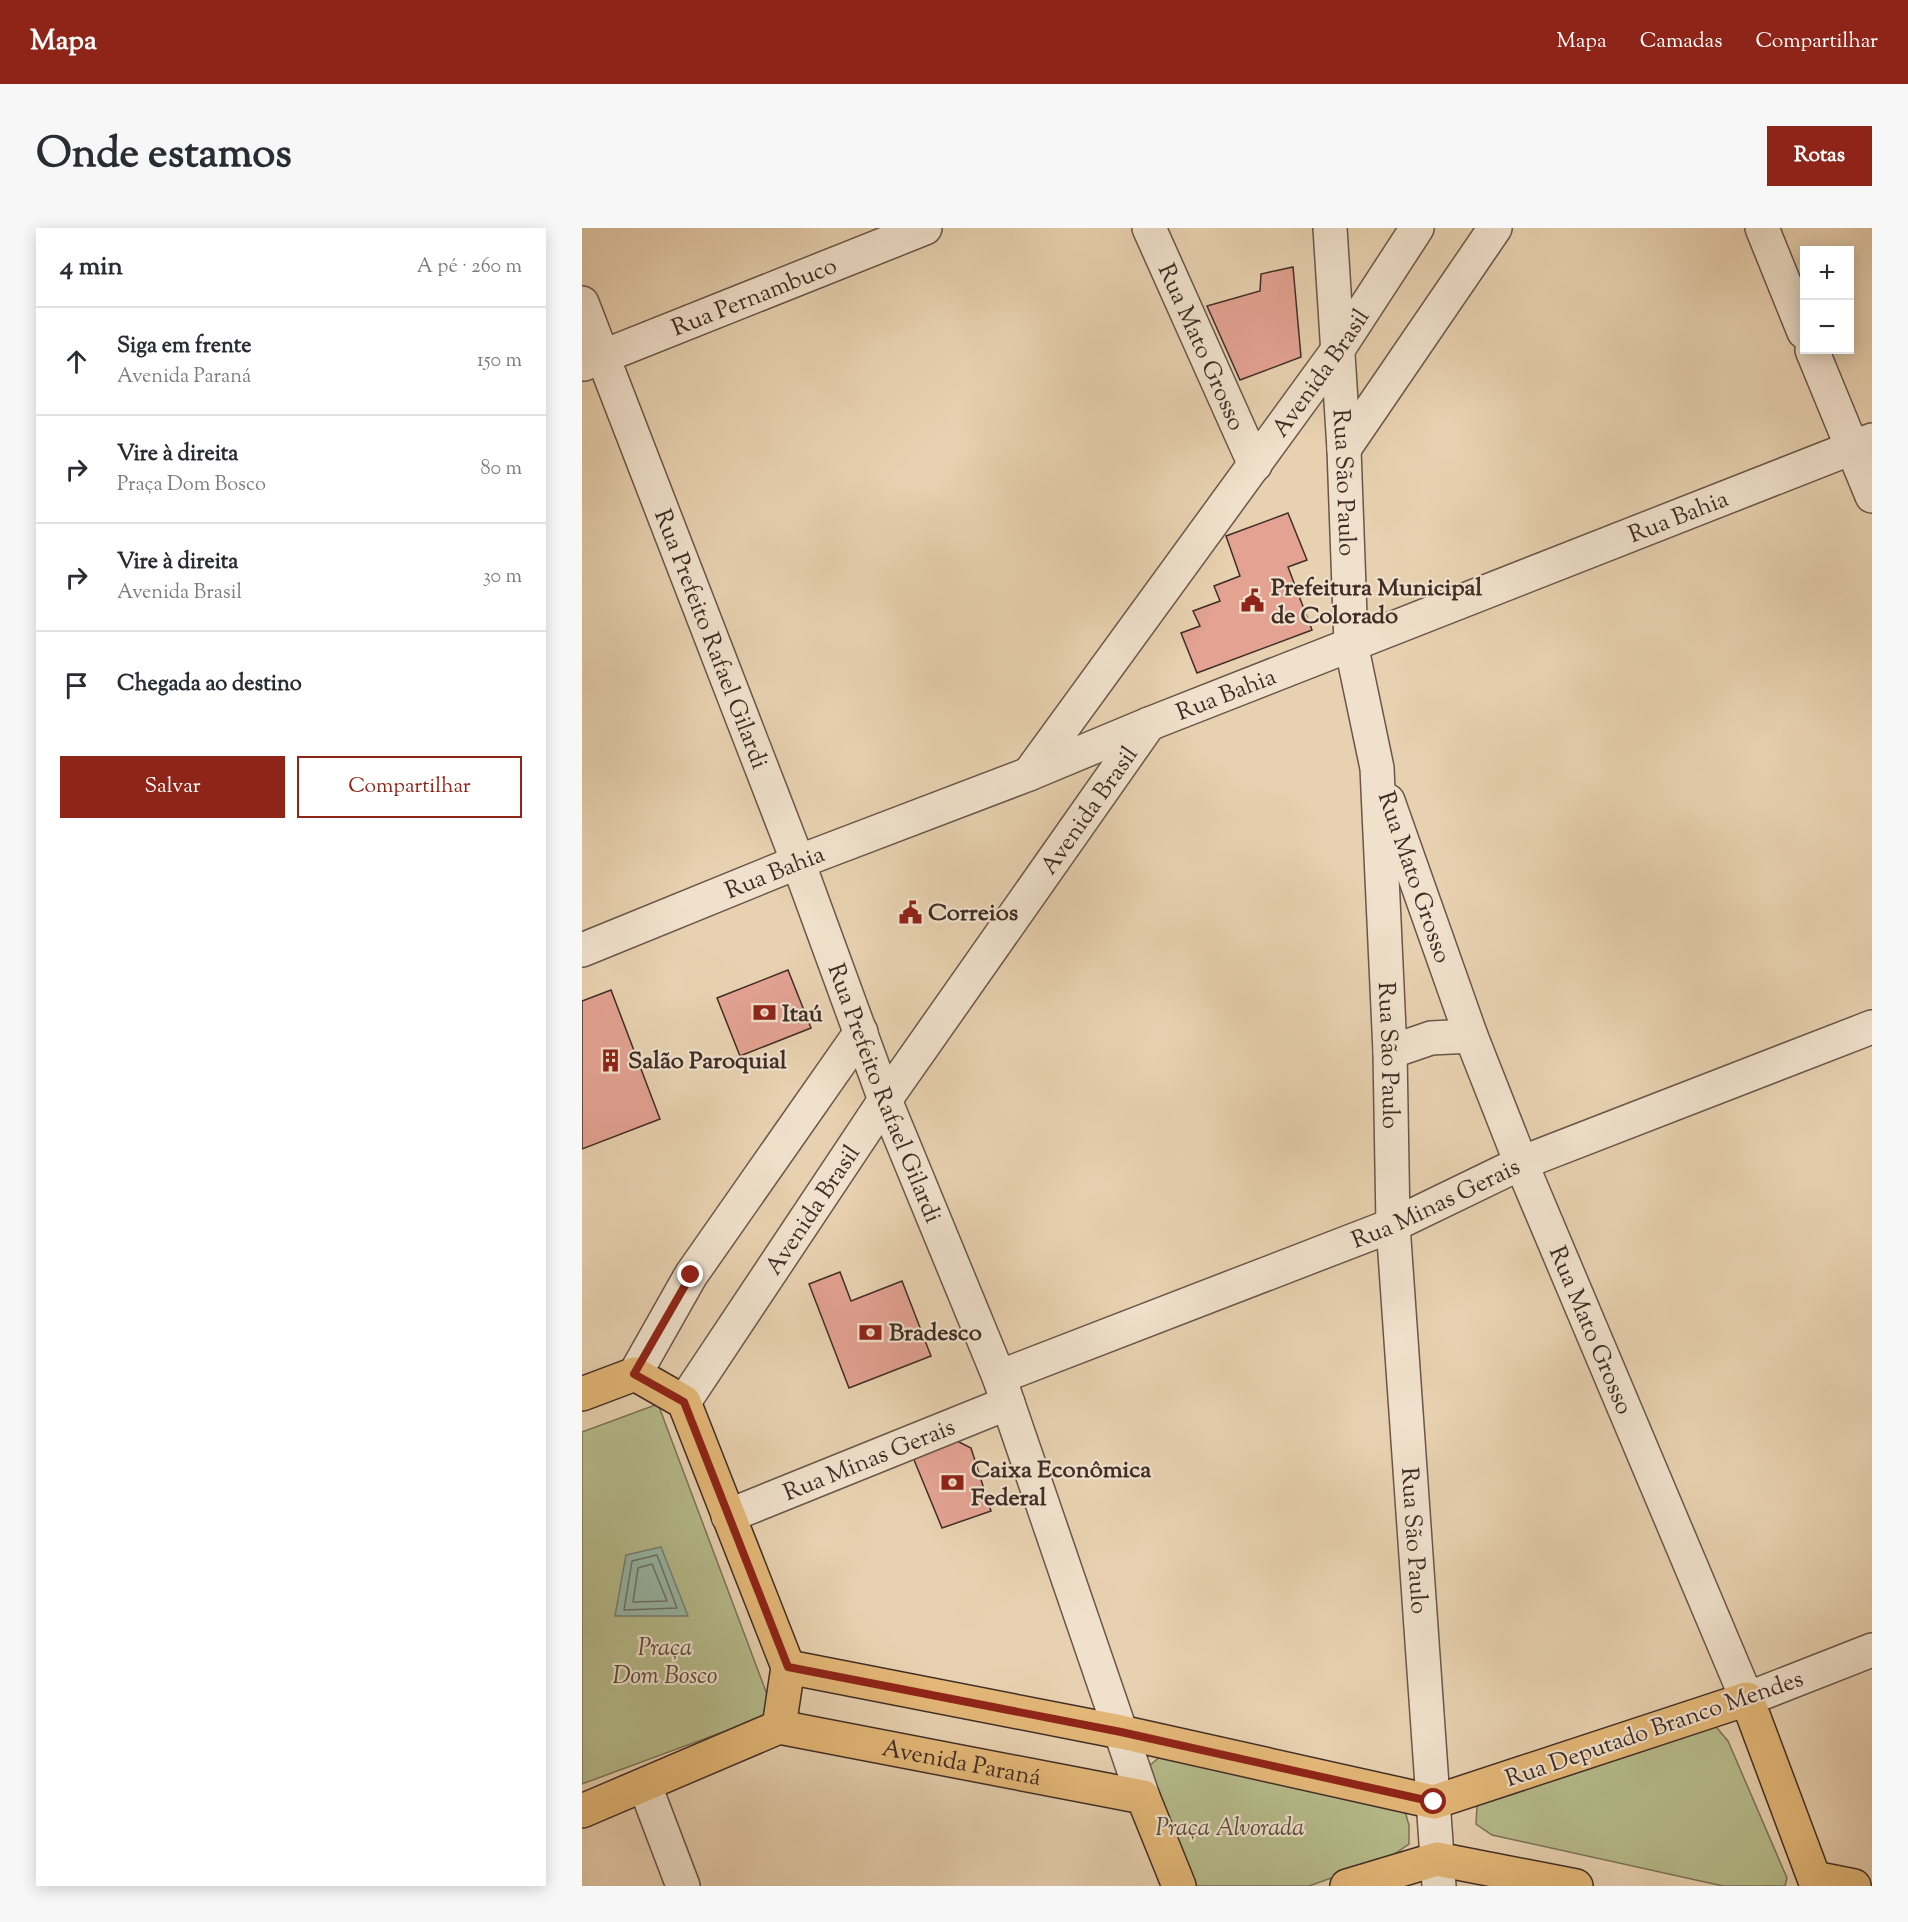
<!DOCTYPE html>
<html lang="pt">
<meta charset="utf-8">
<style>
body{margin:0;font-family:"Sorts Mill Goudy",serif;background:#f7f7f7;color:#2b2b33}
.controls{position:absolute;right:18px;top:18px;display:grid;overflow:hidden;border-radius:0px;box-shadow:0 3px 15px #0003}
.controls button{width:54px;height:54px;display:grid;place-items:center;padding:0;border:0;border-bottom:2px solid #e1e1e2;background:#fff;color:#2b2b33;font:30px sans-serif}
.stop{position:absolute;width:18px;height:18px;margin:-14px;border:4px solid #8f2418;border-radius:50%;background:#fff}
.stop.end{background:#8f2418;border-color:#fff;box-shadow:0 2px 6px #0008}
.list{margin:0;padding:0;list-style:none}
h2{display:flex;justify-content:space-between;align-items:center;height:78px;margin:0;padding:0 24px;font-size:26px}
h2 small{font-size:20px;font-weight:400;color:#7c7c81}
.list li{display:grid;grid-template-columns:39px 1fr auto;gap:18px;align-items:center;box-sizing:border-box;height:108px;padding:0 24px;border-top:2px solid #e1e1e2}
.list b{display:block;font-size:22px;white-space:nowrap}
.list p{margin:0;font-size:20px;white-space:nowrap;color:#7c7c81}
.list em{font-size:20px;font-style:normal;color:#7c7c81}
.actions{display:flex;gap:12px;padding:18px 24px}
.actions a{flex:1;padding:14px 0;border:2px solid #8f2418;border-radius:0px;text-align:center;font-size:21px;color:#8f2418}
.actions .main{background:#8f2418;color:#fff}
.icon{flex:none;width:33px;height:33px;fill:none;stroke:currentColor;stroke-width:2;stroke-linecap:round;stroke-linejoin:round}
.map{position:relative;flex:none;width:1290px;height:1658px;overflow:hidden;border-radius:0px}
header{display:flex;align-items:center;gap:36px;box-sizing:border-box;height:84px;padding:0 30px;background:#8f2418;color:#fff}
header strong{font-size:28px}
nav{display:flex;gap:33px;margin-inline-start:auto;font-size:21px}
.intro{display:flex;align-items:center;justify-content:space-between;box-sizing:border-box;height:144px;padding:0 36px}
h1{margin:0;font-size:42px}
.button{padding:15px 27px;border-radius:0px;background:#8f2418;color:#fff;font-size:21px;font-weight:700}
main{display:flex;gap:36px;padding:0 36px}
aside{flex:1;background:#fff;border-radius:0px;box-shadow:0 3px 15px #0003}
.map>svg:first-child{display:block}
.green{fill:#b6bb8b;stroke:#7b7459;stroke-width:1.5}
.water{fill:#98b7a8;stroke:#758074;stroke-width:1.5}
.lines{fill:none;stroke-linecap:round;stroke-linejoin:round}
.shore{stroke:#6c7268;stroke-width:1.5}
.building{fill:#e3a292;stroke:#402d27;stroke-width:1.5}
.minor-casing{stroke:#6a5649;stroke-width:36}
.major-casing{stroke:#402d27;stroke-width:36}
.minor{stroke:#f0e1cc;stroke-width:33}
.major{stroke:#e4b878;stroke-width:33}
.route{stroke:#8f2418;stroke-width:8}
.labels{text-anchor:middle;stroke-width:4.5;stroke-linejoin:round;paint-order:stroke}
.street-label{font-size:24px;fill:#402d27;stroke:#f0e1cc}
.poi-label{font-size:24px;font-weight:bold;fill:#402d27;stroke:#f0e1cc;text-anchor:start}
.park-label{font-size:24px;font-style:italic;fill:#58493b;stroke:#f0e1cc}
</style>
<header>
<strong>Mapa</strong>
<nav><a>Mapa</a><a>Camadas</a><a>Compartilhar</a></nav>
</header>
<div class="intro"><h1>Onde estamos</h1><a class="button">Rotas</a></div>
<main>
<aside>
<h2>4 min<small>A pé · 260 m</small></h2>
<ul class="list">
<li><svg class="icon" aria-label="ahead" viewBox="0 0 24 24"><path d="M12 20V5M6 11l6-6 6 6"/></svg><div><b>Siga em frente</b><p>Avenida Paraná</p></div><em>150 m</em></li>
<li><svg class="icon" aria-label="right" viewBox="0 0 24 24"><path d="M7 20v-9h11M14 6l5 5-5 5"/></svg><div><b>Vire à direita</b><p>Praça Dom Bosco</p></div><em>80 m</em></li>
<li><svg class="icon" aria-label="right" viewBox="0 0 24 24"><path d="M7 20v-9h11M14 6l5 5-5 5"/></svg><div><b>Vire à direita</b><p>Avenida Brasil</p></div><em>30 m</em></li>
<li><svg class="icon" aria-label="arrive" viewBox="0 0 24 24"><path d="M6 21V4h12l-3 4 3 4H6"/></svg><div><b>Chegada ao destino</b></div></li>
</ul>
<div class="actions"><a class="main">Salvar</a><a>Compartilhar</a></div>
</aside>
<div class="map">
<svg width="1290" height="1658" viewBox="0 0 1290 1658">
<rect width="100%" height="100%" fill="#e8d1b0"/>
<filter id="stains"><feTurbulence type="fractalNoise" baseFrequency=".00333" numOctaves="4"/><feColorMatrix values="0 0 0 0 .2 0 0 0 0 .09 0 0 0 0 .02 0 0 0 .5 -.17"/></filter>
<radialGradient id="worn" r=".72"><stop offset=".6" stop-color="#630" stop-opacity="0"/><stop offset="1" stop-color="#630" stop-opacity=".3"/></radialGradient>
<g class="green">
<polygon points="76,1176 192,1485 0,1556 0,1204"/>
<polygon points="1130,1494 1146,1513 1205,1650 1203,1658 1141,1658 910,1607 894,1596 895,1578 912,1568"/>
<polygon points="581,1526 822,1580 827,1597 827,1616 808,1629 727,1658 606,1658 566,1539"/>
</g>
<polygon class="water" points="79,1319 106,1388 33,1388 44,1327"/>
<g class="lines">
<g class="shore">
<polygon points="75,1327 95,1380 42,1382 50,1333"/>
<polygon points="70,1336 85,1373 51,1374 56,1340"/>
</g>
</g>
<g class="building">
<polygon points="711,39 719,129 658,152 625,78 678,63 679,46"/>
<polygon points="706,285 725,332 706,339 730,402 615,445 599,405 618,398 611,383 638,373 632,358 658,348 644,308"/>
<polygon points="206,742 229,800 158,828 135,770"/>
<polygon points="29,762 78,891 0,921 0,773"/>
<polygon points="258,1044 269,1073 320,1053 349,1128 267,1160 227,1056"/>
<polygon points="373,1212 389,1220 409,1283 360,1300 330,1227"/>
</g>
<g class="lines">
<defs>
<g id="minor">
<path id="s1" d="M567,0L673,237"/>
<path id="s2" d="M748,0L762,221L769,416L795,540L808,824L811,997L857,1658"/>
<polyline points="1180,0 1222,104"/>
<path id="s3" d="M0,75L216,634L303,872L417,1149L561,1569"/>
<polyline points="1230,122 1290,268"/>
<path id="s4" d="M2,136L343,0"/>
<polyline points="762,221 913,0"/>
<path id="s5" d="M447,546L755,123L835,0"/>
<path id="s6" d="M806,573L889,808L939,935L1165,1471L1290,1422"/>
<path id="s7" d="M0,722L216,634L447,546L567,496L1290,212"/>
<polyline points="808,824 849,810 889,808"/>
<polyline points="53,1146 109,1047 279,804"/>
<path id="s8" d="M417,1149L811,997L939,935L1290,799"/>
<path id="s9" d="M102,1174L303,872L567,496"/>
<path id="s10" d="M146,1288L426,1175"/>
<polyline points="63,1558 101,1658"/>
</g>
<g id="major">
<polyline points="0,1166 53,1146 102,1174 206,1439 197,1499 0,1583"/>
<polyline points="206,1439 539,1504 852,1574 1165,1471 1232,1650 1272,1658"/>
<path id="s11" d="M197,1499L561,1569L597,1658"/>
<polyline points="765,1658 855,1631 994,1658"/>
</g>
</defs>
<use href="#minor" class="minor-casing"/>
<use href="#major" class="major-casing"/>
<use href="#minor" class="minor"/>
<use href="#major" class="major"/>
</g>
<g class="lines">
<polyline class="route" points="109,1047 52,1146 102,1174 206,1439 539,1504 852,1574"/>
</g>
<defs>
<symbol id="civic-bare" viewBox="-9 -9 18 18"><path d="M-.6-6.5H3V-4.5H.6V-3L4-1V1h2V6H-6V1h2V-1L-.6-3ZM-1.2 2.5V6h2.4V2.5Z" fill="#8f2418" stroke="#f0e1cc" stroke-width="2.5" paint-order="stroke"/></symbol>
<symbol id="bank-bare" viewBox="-9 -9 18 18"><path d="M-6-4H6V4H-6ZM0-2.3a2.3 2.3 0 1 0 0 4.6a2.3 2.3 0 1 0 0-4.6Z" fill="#8f2418" stroke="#f0e1cc" stroke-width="2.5" paint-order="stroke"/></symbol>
<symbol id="building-bare" viewBox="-9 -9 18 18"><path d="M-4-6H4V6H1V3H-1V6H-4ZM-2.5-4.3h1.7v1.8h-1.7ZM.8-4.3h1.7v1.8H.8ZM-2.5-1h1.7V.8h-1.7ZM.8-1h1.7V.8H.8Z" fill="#8f2418" stroke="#f0e1cc" stroke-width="2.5" paint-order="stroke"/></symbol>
</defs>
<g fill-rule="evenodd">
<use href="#civic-bare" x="654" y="356" width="33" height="33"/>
<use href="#civic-bare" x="312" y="668" width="33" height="33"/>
<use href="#bank-bare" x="166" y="768" width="33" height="33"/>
<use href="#building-bare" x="12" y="816" width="33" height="33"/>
<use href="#bank-bare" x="272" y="1088" width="33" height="33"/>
<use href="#bank-bare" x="354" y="1238" width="33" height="33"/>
</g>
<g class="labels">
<g class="street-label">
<text dy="8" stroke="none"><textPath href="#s4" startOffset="183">Rua Pernambuco</textPath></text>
<text dy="8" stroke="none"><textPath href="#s1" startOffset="130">Rua Mato Grosso</textPath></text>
<text dy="8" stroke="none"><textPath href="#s5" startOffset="496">Avenida Brasil</textPath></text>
<text dy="8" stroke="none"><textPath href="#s2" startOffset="255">Rua São Paulo</textPath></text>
<text dy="8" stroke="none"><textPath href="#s7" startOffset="1179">Rua Bahia</textPath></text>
<text dy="8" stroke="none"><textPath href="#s3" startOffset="360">Rua Prefeito Rafael Gilardi</textPath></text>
<text dy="8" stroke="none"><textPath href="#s7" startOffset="693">Rua Bahia</textPath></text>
<text dy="8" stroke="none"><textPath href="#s9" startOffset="717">Avenida Brasil</textPath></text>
<text dy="8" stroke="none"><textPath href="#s7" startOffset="208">Rua Bahia</textPath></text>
<text transform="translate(833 649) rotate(71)" y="8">Rua Mato Grosso</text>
<text dy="8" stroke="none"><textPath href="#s2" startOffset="831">Rua São Paulo</textPath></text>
<text dy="8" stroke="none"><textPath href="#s3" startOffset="846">Rua Prefeito Rafael Gilardi</textPath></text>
<text dy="8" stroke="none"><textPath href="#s8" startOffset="470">Rua Minas Gerais</textPath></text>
<text dy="8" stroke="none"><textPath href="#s9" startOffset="231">Avenida Brasil</textPath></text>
<text dy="8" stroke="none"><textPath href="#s6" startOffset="567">Rua Mato Grosso</textPath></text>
<text dy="8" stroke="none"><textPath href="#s10" startOffset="152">Rua Minas Gerais</textPath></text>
<text dy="8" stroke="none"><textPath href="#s2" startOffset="1317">Rua São Paulo</textPath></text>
<text transform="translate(1072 1500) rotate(-19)" y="8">Rua Deputado Branco Mendes</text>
<text dy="8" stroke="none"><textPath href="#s11" startOffset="186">Avenida Paraná</textPath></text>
</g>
<g class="poi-label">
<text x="689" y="367">Prefeitura Municipal<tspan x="689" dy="28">de Colorado</tspan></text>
<text x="346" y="692">Correios</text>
<text x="200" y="793">Itaú</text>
<text x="46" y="840">Salão Paroquial</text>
<text x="307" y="1112">Bradesco</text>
<text x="389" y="1249">Caixa Econômica<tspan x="389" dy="28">Federal</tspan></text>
</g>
<g class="park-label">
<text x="83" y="1427">Praça<tspan x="83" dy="28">Dom Bosco</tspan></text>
<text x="648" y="1607">Praça Alvorada</text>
</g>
</g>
<rect width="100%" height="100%" filter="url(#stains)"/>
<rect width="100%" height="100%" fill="url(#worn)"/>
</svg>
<div class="controls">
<button>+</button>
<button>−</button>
</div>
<div class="stop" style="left:852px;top:1574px"></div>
<div class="stop end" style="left:109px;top:1047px"></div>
</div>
</main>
